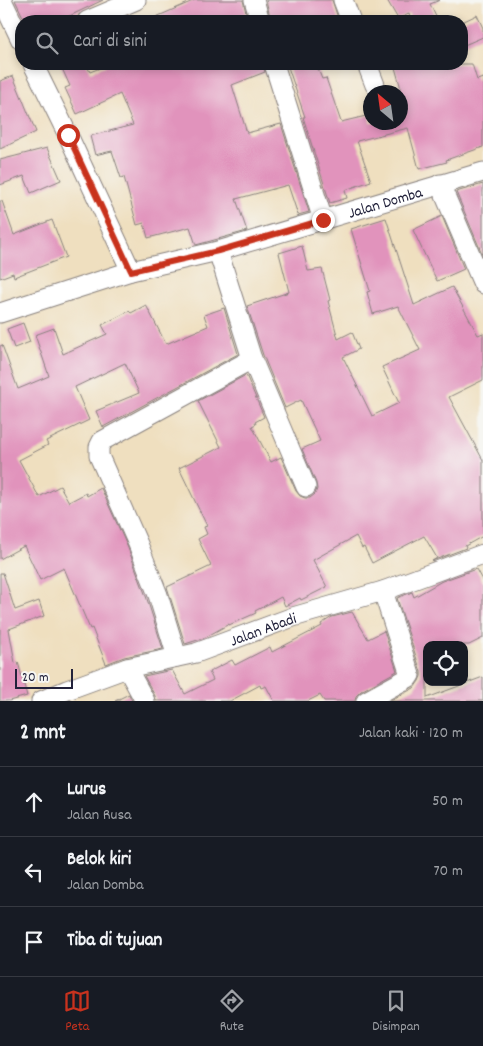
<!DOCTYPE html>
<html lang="id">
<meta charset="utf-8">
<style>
body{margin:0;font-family:Dekko,sans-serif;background:#20242c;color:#f1f3f6}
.controls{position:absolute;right:15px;bottom:15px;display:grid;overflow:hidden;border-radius:10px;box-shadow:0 2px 8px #0003}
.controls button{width:45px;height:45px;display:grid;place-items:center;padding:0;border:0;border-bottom:1px solid #363941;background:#171b24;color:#f1f3f6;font:25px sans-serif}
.compass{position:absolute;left:363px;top:85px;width:45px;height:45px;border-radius:50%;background:#171b24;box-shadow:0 2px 8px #0003;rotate:331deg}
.scale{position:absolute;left:15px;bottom:12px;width:58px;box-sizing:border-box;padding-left:5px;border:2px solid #22223b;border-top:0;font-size:14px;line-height:18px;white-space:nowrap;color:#22223b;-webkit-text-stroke:4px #f6f6f2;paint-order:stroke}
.stop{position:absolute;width:15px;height:15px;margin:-11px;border:4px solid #c8321e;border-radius:50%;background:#fff}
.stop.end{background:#c8321e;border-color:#fff;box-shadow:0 1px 5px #0008}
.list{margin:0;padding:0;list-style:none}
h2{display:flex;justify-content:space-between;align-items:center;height:65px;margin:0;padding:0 20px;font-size:21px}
h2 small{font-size:16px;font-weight:400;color:#9ea1a6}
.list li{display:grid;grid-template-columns:32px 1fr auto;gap:15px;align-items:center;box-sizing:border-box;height:70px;padding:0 20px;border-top:1px solid #363941}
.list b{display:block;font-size:19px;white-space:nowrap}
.list p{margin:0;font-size:16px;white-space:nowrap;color:#9ea1a6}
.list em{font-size:16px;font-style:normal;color:#9ea1a6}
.icon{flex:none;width:28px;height:28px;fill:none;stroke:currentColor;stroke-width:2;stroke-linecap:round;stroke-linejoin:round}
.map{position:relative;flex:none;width:483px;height:701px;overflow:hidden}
.search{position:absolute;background:#171b24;box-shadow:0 2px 8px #0003;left:15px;right:15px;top:15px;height:55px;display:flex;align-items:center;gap:12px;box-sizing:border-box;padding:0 18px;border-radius:20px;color:#9ea1a6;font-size:19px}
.sheet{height:275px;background:#171b24}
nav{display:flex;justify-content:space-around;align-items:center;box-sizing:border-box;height:70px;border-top:1px solid #363941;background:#171b24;font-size:14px;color:#9ea1a6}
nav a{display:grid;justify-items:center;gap:2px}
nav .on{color:#c8321e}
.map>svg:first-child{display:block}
.building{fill:#e193bc}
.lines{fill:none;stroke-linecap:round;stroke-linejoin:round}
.minor-casing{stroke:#88807d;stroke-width:21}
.minor{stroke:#fff;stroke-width:19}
.route{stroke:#c8321e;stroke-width:6}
.labels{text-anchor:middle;stroke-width:4;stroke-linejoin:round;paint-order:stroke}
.street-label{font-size:16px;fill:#22223b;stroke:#f6f6f2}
</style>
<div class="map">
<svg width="483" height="701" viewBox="0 0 483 701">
<rect width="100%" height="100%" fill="#f6f6f2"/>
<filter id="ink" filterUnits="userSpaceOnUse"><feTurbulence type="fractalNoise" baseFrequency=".02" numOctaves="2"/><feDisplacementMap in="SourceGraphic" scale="10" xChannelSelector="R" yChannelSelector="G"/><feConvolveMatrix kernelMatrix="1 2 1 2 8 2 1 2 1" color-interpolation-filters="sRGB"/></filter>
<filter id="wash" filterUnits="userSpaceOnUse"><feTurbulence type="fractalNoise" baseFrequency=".0096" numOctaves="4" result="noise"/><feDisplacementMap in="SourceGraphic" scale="20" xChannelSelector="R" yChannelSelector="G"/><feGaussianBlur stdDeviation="1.12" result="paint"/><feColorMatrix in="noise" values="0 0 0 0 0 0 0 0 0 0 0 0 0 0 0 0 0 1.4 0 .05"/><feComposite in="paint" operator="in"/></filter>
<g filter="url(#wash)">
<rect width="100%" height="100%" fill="#efdfbf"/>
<g id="blocks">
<g class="building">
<polygon points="15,0 103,0 59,21 25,21"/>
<polygon points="195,0 243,0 248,21 147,21"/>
<polygon points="266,0 332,0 339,21 271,21"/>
<polygon points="387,0 440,0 430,4 438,21 411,21 409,14 398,19"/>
<polygon points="477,15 483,28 483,37 462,46 462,22"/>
<polygon points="60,64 86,64 90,72 110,64 263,64 265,72 232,85 247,133 281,124 309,212 298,215 288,185 236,199 247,231 196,245 190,227 148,238 144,223 137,225 124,177 121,178 112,151 95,155 90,136 133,125 120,94 77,114 65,88 70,86"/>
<polygon points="287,64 316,64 322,79 326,78 341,122 370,115 370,122 400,122 400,85 394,64 472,64 477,80 483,78 483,147 446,160 447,162 419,169 408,128 357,141 371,181 345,190 347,198 330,203 303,117 305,117"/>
<polygon points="13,76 36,132 0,149 0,81"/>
<polygon points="47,148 61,180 31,193 24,176 0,185 0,160"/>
<polygon points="483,184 483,256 456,192"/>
<polygon points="0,201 2,201 14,235 52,220 66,257 14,277 13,273 0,278"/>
<polygon points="442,216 464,269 437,281 413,230"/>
<polygon points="386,218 414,305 452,287 478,335 483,333 483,380 449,397 483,460 483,536 465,546 466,548 432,561 437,558 424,536 372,563 364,547 362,548 356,536 313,560 327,587 301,600 300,598 285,606 281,597 255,611 256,613 229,625 229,624 204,638 185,644 167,587 211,566 198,539 207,534 204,527 207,526 179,468 221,447 198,401 246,375 264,417 255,422 256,424 252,426 271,462 281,457 296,491 300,496 305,498 310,498 315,494 317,489 316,483 302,449 320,441 301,400 285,408 263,355 247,306 289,292 279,253 302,246 308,271 322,269 330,300 328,301 338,339 352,332 359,349 343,357 372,416 399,403 382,367 420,350 398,306 373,314 367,292 370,291 351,229"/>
<polygon points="146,305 166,344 208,326 204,315 224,308 238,354 103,427 96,411 139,393 125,363 75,387 89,420 46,441 48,445 19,460 39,497 60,486 69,502 86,493 87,496 101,488 128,548 147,599 163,649 124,657 106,664 92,628 90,629 64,568 40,580 24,546 0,559 0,346 2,345 18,389 49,376 35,335 54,328 63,354 107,334 102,325 129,311 131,313"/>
<polygon points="23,323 30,342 14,348 7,329"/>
<polygon points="476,569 483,582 483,638 469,645 427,645 427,698 483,677 483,701 389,701 414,688 419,681 421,676 421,672 397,598 412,592 414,597 442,581"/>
<polygon points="0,573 3,573 15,610 39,601 44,616 9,629 15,663 18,662 27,696 9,701 0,701"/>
<polygon points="352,612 368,639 384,631 397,671 361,691 356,696 355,701 324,701 320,695 308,701 274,701 266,686 261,688 260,685 230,701 156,701 155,696 144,676 172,670 185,694 213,680 209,672 232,660 235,665 270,647 272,652 322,626 321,624 332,617"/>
<polygon points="129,694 132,701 115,701"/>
</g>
</g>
</g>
<g filter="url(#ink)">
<use href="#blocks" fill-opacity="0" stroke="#88807d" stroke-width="1"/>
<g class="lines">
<defs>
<g id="minor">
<polyline points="2,0 21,40"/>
<polyline points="254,0 260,21"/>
<polyline points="343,0 351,21"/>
<polyline points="87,21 136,0"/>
<polyline points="33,64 68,135 131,271"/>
<polyline points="274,64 323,220"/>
<polyline points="367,64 375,85"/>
<polyline points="440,184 483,284"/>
<polyline points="218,251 252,359 306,487"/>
<path id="s1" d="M0,313L131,271L218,251L483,172"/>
<polyline points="177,657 158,595 138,544 99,456 99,447 102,441 252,359"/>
<polyline points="127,668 145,701"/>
<path id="s2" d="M41,701L67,690L127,668L196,653L293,617L383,591L483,554"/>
<polyline points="366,701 408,678 410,675 383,591"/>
</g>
</defs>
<use href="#minor" class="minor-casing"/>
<use href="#minor" class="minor"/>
</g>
</g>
<g class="lines" filter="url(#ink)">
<polyline class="route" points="68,135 131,271 218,251 323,220"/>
</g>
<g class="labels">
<g class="street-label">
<text dy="6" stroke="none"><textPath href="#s1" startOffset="401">Jalan Domba</textPath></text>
<text dy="6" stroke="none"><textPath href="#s2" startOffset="234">Jalan Abadi</textPath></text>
</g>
</g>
</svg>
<div class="controls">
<button><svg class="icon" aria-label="locate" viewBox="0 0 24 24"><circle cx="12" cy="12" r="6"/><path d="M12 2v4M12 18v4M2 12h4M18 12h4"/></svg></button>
</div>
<svg class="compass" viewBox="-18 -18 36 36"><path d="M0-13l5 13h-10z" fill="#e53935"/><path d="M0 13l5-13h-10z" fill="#9ea1a6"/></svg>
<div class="scale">20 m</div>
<div class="stop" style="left:68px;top:135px"></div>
<div class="stop end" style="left:323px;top:220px"></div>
<div class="search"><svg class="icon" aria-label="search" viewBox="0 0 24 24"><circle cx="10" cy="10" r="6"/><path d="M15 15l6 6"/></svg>Cari di sini</div>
</div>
<section class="sheet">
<h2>2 mnt<small>Jalan kaki · 120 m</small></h2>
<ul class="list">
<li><svg class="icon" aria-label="ahead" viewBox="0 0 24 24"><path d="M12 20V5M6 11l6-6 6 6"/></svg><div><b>Lurus</b><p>Jalan Rusa</p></div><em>50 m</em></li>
<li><svg class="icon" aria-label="left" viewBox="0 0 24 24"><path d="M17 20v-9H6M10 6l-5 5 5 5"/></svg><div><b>Belok kiri</b><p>Jalan Domba</p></div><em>70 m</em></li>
<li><svg class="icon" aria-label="arrive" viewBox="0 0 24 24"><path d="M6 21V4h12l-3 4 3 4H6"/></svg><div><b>Tiba di tujuan</b></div></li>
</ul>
</section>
<nav>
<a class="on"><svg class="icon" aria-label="map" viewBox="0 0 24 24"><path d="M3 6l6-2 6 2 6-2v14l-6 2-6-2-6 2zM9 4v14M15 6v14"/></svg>Peta</a>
<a><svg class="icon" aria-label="directions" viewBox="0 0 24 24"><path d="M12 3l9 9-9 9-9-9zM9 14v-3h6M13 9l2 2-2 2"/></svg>Rute</a>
<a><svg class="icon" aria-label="saved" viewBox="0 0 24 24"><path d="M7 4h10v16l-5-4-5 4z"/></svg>Disimpan</a>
</nav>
